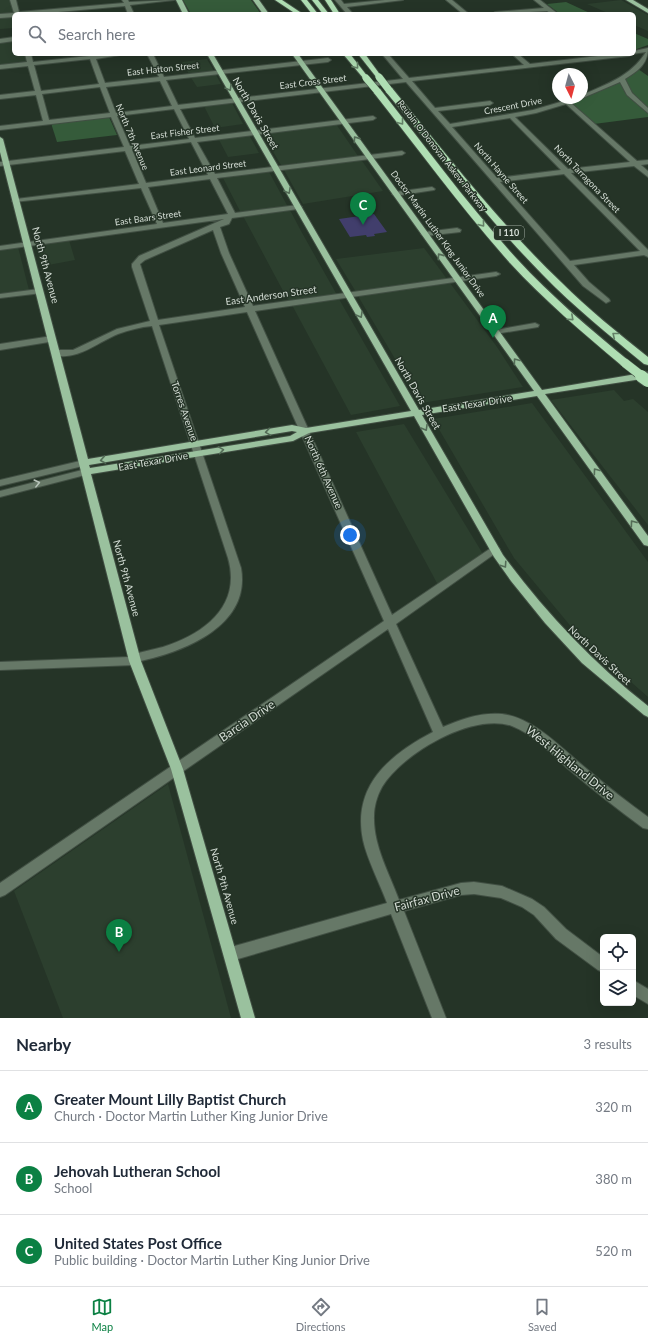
<!DOCTYPE html>
<meta charset="utf-8">
<style>
body{margin:0;font-family:Lato,sans-serif;background:#f2f2f3;color:#1f2937}
.controls{position:absolute;right:12px;bottom:12px;display:grid;overflow:hidden;border-radius:6px;box-shadow:0 4px 16px #0002}
.controls button{width:36px;height:36px;display:grid;place-items:center;padding:0;border:0;border-bottom:1px solid #e0e1e3;background:#fff;color:#1f2937;font:20px sans-serif}
.compass{position:absolute;left:552px;top:68px;width:36px;height:36px;border-radius:50%;background:#fff;box-shadow:0 4px 16px #0002;rotate:174deg}
.you{position:absolute;left:350px;top:535px;width:14px;height:14px;margin:-10px;border:3px solid #fff;border-radius:50%;background:#1a73e8;box-shadow:0 0 0 6px #1a73e833}
.badge{display:grid;place-items:center;width:26px;height:26px;border-radius:50%;background:#0b8043;color:#fff;font-size:13px;font-weight:700}
.pin{position:absolute;translate:-50% -33px;filter:drop-shadow(0 1px 2px #0008)}
.pin::after{content:'';position:absolute;top:21px;width:14px;height:12px;background:inherit;clip-path:polygon(0 0,100% 0,50% 100%)}
.list{margin:0;padding:0;list-style:none}
h2{display:flex;justify-content:space-between;align-items:center;height:52px;margin:0;padding:0 16px;font-size:17px}
h2 small{font-size:13px;font-weight:400;color:#747a83}
.list li{display:grid;grid-template-columns:26px 1fr auto;gap:12px;align-items:center;box-sizing:border-box;height:72px;padding:0 16px;border-top:1px solid #e0e1e3}
.list b{display:block;font-size:15px;white-space:nowrap}
.list p{margin:0;font-size:13px;white-space:nowrap;color:#747a83}
.list em{font-size:13px;font-style:normal;color:#747a83}
.icon{flex:none;width:22px;height:22px;fill:none;stroke:currentColor;stroke-width:2;stroke-linecap:round;stroke-linejoin:round}
.map{position:relative;flex:none;width:648px;height:1018px;overflow:hidden}
.search{position:absolute;background:#fff;box-shadow:0 4px 16px #0002;left:12px;right:12px;top:12px;height:44px;display:flex;align-items:center;gap:10px;box-sizing:border-box;padding:0 14px;border-radius:6px;color:#747a83;font-size:15px}
.sheet{height:268px;background:#fff}
nav{display:flex;justify-content:space-around;align-items:center;box-sizing:border-box;height:56px;border-top:1px solid #e0e1e3;background:#fff;font-size:11px;color:#747a83}
nav a{display:grid;justify-items:center;gap:2px}
nav .on{color:#0b8043}
.map>svg:first-child{display:block}
.built{fill:#2c3f2e}
.green{fill:#355b3a}
.building{fill:#413e6c}
.lines{fill:none;stroke-linecap:round;stroke-linejoin:round}
.minor-casing{stroke:#414f43;stroke-width:2}
.major-casing{stroke:#414f43;stroke-width:2}
.highway-casing{stroke:#414f43;stroke-width:2}
.minor{fill:#667867;fill-rule:evenodd}
.major{fill:#9ac19e;fill-rule:evenodd}
.highway{fill:#afdeb3;fill-rule:evenodd}
.highway-bridge-far2-casing{stroke:#414f43;stroke-width:8;stroke-linecap:butt}
.highway-bridge-far1-casing{stroke:#414f43;stroke-width:10;stroke-linecap:butt}
.highway-bridge-casing{stroke:#414f43;stroke-width:14;stroke-linecap:butt}
.highway-bridge-far2{stroke:#afdeb3;stroke-width:7}
.highway-bridge-far1{stroke:#afdeb3;stroke-width:9}
.highway-bridge{stroke:#afdeb3;stroke-width:12}
.oneway{stroke:#638066}
.oneway2{stroke:#546c57}
.oneway3{stroke:#b8c4ba}
.labels{text-anchor:middle;stroke-width:3;stroke-linejoin:round;paint-order:stroke}
.far-street-label{font-size:9px;fill:#d4ddd5;stroke:#253427}
.shield{fill:#253427;stroke:#a0aaa1;stroke-width:1}
.shield-label{font-size:9px;font-weight:bold;fill:#d4ddd5}
.street-label{font-size:10px;fill:#d4ddd5;stroke:#253427}
.near-street-label{font-size:12px;fill:#d4ddd5;stroke:#253427}
</style>
<div class="map">
<svg width="648" height="1018" viewBox="0 0 648 1018">
<rect width="100%" height="100%" fill="#253427"/>
<g class="built">
<polygon points="0,0 11,0 15,14 0,15"/>
<polygon points="621,0 648,15 648,31 634,25 634,14 610,14 587,4"/>
<polygon points="14,15 14,28 0,29 0,17"/>
<polygon points="14,40 14,54 25,54 28,63 0,66 0,42"/>
<polygon points="207,59 214,71 189,74 182,62"/>
<polygon points="215,73 221,84 197,87 190,76"/>
<polygon points="232,103 243,124 215,128 204,106"/>
<polygon points="336,124 358,156 281,165 262,133"/>
<polygon points="249,135 259,153 228,157 218,138"/>
<polygon points="360,158 383,191 303,204 283,168"/>
<polygon points="268,170 288,207 241,213 222,176"/>
<polygon points="290,210 301,231 337,295 289,302 243,216"/>
<polygon points="69,240 75,260 43,266 37,244"/>
<polygon points="18,247 29,290 0,294 0,249"/>
<polygon points="424,248 447,279 356,292 336,259"/>
<polygon points="450,283 497,347 523,387 421,403 358,296"/>
<polygon points="339,299 400,406 351,415 292,305"/>
<polygon points="614,390 624,401 633,399 648,412 648,525 551,400"/>
<polygon points="532,403 648,562 648,697 578,635 514,558 433,419"/>
<polygon points="404,424 483,554 438,585 356,432"/>
<polygon points="168,784 231,1018 63,1018 14,891"/>
</g>
<g class="green">
<polygon points="183,0 251,0 261,14 191,14"/>
<polygon points="566,2 592,14 560,14 547,4"/>
<polygon points="634,33 648,39 648,45 634,50"/>
<polygon points="638,69 648,76 648,109 631,94 624,79"/>
<polygon points="620,82 627,95 648,113 648,117 594,124 571,103"/>
<polygon points="109,117 117,135 57,142 51,123"/>
</g>
<polygon class="building" points="374,214 387,232 374,234 375,236 367,237 366,235 350,237 339,219"/>
<g class="lines">
<defs>
<g id="minor">
<polygon points="10,0 16,0 19,12 124,3 122,0 128,0 129,2 174,0 130,5 134,14 128,14 125,6 36,14 14,14 14,17 0,18 0,14 14,13"/>
<polygon points="335,0 341,0 344,4 385,0 403,0 347,7 353,14 347,14"/>
<polygon points="446,0 452,0 469,14 463,14"/>
<polygon points="534,0 540,0 558,14 552,14 547,11 492,14 495,12 544,8"/>
<polygon points="14,37 14,41 0,43 0,39"/>
<path d="M648,48C648,64 638,71 625,79L632,93L648,108V113L627,95L620,82L571,103L637,161L648,160V164L641,165L648,171V177L634,166L571,173L648,250V257L644,255L574,265L589,282L609,299L610,301L606,303L583,286L406,82L180,109L195,138L373,116L376,118L373,120L197,142L215,174L402,151L405,153L402,155L217,178L235,213L298,205L302,207L298,209L232,218L229,224L220,227L229,253L253,306L496,272L500,274L496,276L255,311L392,615L491,548H499L500,550L396,624L443,727C462,719 481,712 502,714C535,718 563,750 588,770C607,786 627,802 648,817V829L643,828C617,809 592,789 567,768C551,753 533,734 512,726C472,712 402,754 382,787C377,796 374,807 374,816C373,845 389,873 399,900L461,883L474,882L502,886L532,899L544,907L566,929L603,957V972L598,970L556,939L534,915L522,907L501,898L474,894L461,895L404,911L446,1018H432L391,914L231,961L226,959L224,954L226,949L231,947L387,903C380,884 367,859 363,840C352,786 389,755 433,732L388,629L5,895L0,897V883L384,621L247,312L159,325L241,568C251,625 186,651 141,661L139,664L135,665L0,670V662L129,657L130,655C141,652 152,650 163,647C204,634 242,606 228,558L152,326C140,327 129,330 118,334C96,343 78,361 53,355L52,353L56,350H73L117,329L150,321L132,267V264L139,256L224,219L0,250V246L157,224L141,188L14,202L12,201L16,199L139,184L125,151L0,166V162L124,147L111,117L0,130V126L43,121L36,95L0,99V95L35,91L28,66L0,69V65L27,62L25,54H31L33,62L89,56L88,54L94,55L126,54L96,59L105,83L159,77L147,54H153L164,77L328,58L331,60L328,62L166,80L178,105L403,79L382,54H388L409,78L524,65L512,54H518L530,64L615,54H632L629,56L412,81L435,108L490,101L493,103L490,105L438,111L450,124L533,110L574,98H582V95C607,84 631,76 646,52L632,54H634V51ZM90,59L99,84L41,91L34,65ZM160,81L172,106L116,113L106,87ZM100,87L110,113L49,120L42,94ZM566,104L630,162L568,169L515,117L536,113ZM174,109L189,139L130,146L117,116ZM510,118L561,170L497,178L452,127ZM191,142L208,175L146,183L132,150ZM564,174L640,251L570,261L500,182ZM210,179L228,214L163,223L148,187ZM213,230L221,253L245,307L158,320L140,264L145,260Z"/>
<polygon points="432,187 435,189 434,190 395,196 392,194 395,192"/>
<polygon points="457,228 461,230 460,232 425,236 421,234 425,232"/>
<polygon points="39,289 43,291 42,293 0,298 0,294"/>
<polygon points="535,323 539,325 538,327 495,334 491,332 495,330"/>
<polygon points="52,336 56,339 55,341 0,350 0,344"/>
<polygon points="84,460 89,463 87,465 0,486 0,480"/>
<polygon points="86,469 89,470 91,472 89,474 0,497 0,491"/>
<polygon points="633,980 648,989 648,1004 633,995"/>
</g>
<g id="major">
<polygon points="176,0 182,0 189,14 183,14"/>
<polygon points="253,0 259,0 269,14 263,14"/>
<polygon points="626,0 633,0 648,9 648,13"/>
<path d="M207,54H213L419,410L534,391L292,54H298L542,390L648,372V378L545,394L648,536V546L644,545L537,396L422,415L503,555C545,612 592,662 648,706V717L644,715L582,663L545,623L511,581L494,557L414,416L309,433L293,441L91,474L141,661L183,769L255,1018H241L171,769L129,661L0,152V137L3,139L88,459L292,425L306,428L411,411ZM292,431L297,432L290,436L90,468L89,465Z"/>
</g>
<g id="highway">
<polygon points="275,0 282,0 303,14 296,14"/>
<polygon points="301,0 307,0 318,14 312,14"/>
<polygon points="312,0 318,0 329,14 323,14"/>
<polygon points="325,0 331,0 340,14 334,14"/>
<polygon points="343,54 350,54 368,77 368,79 364,79"/>
<polygon points="358,54 365,54 381,76 381,78 377,78"/>
<path d="M386,88H392C446,154 499,223 561,282C588,309 618,333 648,357V365L644,364C609,335 574,307 542,274C486,217 437,153 386,92Z"/>
<path d="M374,89H380C425,146 468,205 517,259C551,296 590,329 629,361L630,363L629,365H621C583,333 544,300 510,263C462,209 419,150 374,93Z"/>
</g>
</defs>
<use href="#minor" class="minor-casing"/>
<use href="#major" class="major-casing"/>
<use href="#highway" class="highway-casing"/>
<use href="#minor" class="minor"/>
<use href="#major" class="major"/>
<use href="#highway" class="highway"/>
<defs>
<g id="highway-bridge-far2">
<polyline points="379,77 389,90"/>
<polyline points="366,78 377,91"/>
</g>
<polyline id="highway-bridge-far1" points="625,363 643,377"/>
<polyline id="highway-bridge" points="641,376 648,381"/>
</defs>
<use href="#highway-bridge-far2" class="highway-bridge-far2-casing"/>
<use href="#highway-bridge-far1" class="highway-bridge-far1-casing"/>
<use href="#highway-bridge" class="highway-bridge-casing"/>
<use href="#highway-bridge-far2" class="highway-bridge-far2"/>
<use href="#highway-bridge-far1" class="highway-bridge-far1"/>
<use href="#highway-bridge" class="highway-bridge"/>
</g>
<defs><path id="oneway-chevron" d="M-2-3.5L2.5 0L-2 3.5" fill="none" stroke-width="1.6" stroke-linecap="round" stroke-linejoin="round"/></defs>
<g class="oneway">
<use href="#oneway-chevron" transform="translate(356 66) rotate(51)"/>
<use href="#oneway-chevron" transform="translate(401 122) rotate(52)"/>
<use href="#oneway-chevron" transform="translate(482 224) rotate(51)"/>
<use href="#oneway-chevron" transform="translate(571 318) rotate(42)"/>
<use href="#oneway-chevron" transform="translate(615 335) rotate(-141)"/>
</g>
<g class="oneway2">
<use href="#oneway-chevron" transform="translate(229 88) rotate(60)"/>
<use href="#oneway-chevron" transform="translate(356 139) rotate(-125)"/>
<use href="#oneway-chevron" transform="translate(288 191) rotate(61)"/>
<use href="#oneway-chevron" transform="translate(440 256) rotate(-125)"/>
<use href="#oneway-chevron" transform="translate(360 315) rotate(60)"/>
<use href="#oneway-chevron" transform="translate(516 361) rotate(-126)"/>
<use href="#oneway-chevron" transform="translate(425 428) rotate(60)"/>
<use href="#oneway-chevron" transform="translate(268 432) rotate(171)"/>
<use href="#oneway-chevron" transform="translate(221 450) rotate(-9)"/>
<use href="#oneway-chevron" transform="translate(103 460) rotate(170)"/>
<use href="#oneway-chevron" transform="translate(596 471) rotate(-126)"/>
<use href="#oneway-chevron" transform="translate(633 523) rotate(-126)"/>
<use href="#oneway-chevron" transform="translate(504 565) rotate(56)"/>
</g>
<use class="oneway3" href="#oneway-chevron" transform="translate(37 483) rotate(-14)"/>
<g class="labels">
<g class="far-street-label">
<text transform="translate(163 69) rotate(-6)" y="3">East Hatton Street</text>
<text transform="translate(313 82) rotate(-7)" y="3">East Cross Street</text>
<text transform="translate(513 106) rotate(-11)" y="3">Crescent Drive</text>
<text transform="translate(185 132) rotate(-7)" y="3">East Fisher Street</text>
<text transform="translate(132 137) rotate(67)" y="3">North 7th Avenue</text>
<text transform="translate(442 156) rotate(52)" y="3">Reubin O'Donovan Askew Parkway</text>
<text transform="translate(208 168) rotate(-7)" y="3">East Leonard Street</text>
<text transform="translate(501 173) rotate(49)" y="3">North Hayne Street</text>
<text transform="translate(587 179) rotate(46)" y="3">North Tarragona Street</text>
<text transform="translate(148 218) rotate(-8)" y="3">East Baars Street</text>
<text transform="translate(438 234) rotate(54)" y="3">Doctor Martin Luther King Junior Drive</text>
</g>
<rect class="shield" x="494" y="226" width="30" height="14" rx="3"/>
<g class="shield-label">
<text x="509" y="236">I 110</text>
</g>
<g class="street-label">
<text transform="translate(256 113) rotate(60)" y="4">North Davis Street</text>
<text transform="translate(46 265) rotate(75)" y="4">North 9th Avenue</text>
<text transform="translate(271 295) rotate(-8)" y="4">East Anderson Street</text>
<text transform="translate(418 393) rotate(60)" y="4">North Davis Street</text>
<text transform="translate(477 403) rotate(-9)" y="4">East Texar Drive</text>
<text transform="translate(185 411) rotate(71)" y="4">Torres Avenue</text>
<text transform="translate(153 461) rotate(-10)" y="4">East Texar Drive</text>
<text transform="translate(324 472) rotate(66)" y="4">North 6th Avenue</text>
<text transform="translate(127 578) rotate(75)" y="4">North 9th Avenue</text>
<text transform="translate(600 655) rotate(43)" y="4">North Davis Street</text>
<text transform="translate(225 886) rotate(74)" y="4">North 9th Avenue</text>
</g>
<g class="near-street-label">
<text transform="translate(247 721) rotate(-34)" y="4">Barcia Drive</text>
<text transform="translate(570 763) rotate(39)" y="4">West Highland Drive</text>
<text transform="translate(427 899) rotate(-15)" y="4">Fairfax Drive</text>
</g>
</g>
</svg>
<div class="controls">
<button><svg class="icon" aria-label="locate" viewBox="0 0 24 24"><circle cx="12" cy="12" r="6"/><path d="M12 2v4M12 18v4M2 12h4M18 12h4"/></svg></button>
<button><svg class="icon" aria-label="layers" viewBox="0 0 24 24"><path d="M12 4l9 5-9 5-9-5zM3 14l9 5 9-5"/></svg></button>
</div>
<svg class="compass" viewBox="-18 -18 36 36"><path d="M0-13l5 13h-10z" fill="#e53935"/><path d="M0 13l5-13h-10z" fill="#747a83"/></svg>
<div class="you"></div>
<div class="pin badge" style="left:493px;top:338px">A</div>
<div class="pin badge" style="left:119px;top:952px">B</div>
<div class="pin badge" style="left:363px;top:225px">C</div>
<div class="search"><svg class="icon" aria-label="search" viewBox="0 0 24 24"><circle cx="10" cy="10" r="6"/><path d="M15 15l6 6"/></svg>Search here</div>
</div>
<section class="sheet">
<h2>Nearby<small>3 results</small></h2>
<ul class="list">
<li><span class="badge">A</span><div><b>Greater Mount Lilly Baptist Church</b><p>Church · Doctor Martin Luther King Junior Drive</p></div><em>320 m</em></li>
<li><span class="badge">B</span><div><b>Jehovah Lutheran School</b><p>School</p></div><em>380 m</em></li>
<li><span class="badge">C</span><div><b>United States Post Office</b><p>Public building · Doctor Martin Luther King Junior Drive</p></div><em>520 m</em></li>
</ul>
</section>
<nav>
<a class="on"><svg class="icon" aria-label="map" viewBox="0 0 24 24"><path d="M3 6l6-2 6 2 6-2v14l-6 2-6-2-6 2zM9 4v14M15 6v14"/></svg>Map</a>
<a><svg class="icon" aria-label="directions" viewBox="0 0 24 24"><path d="M12 3l9 9-9 9-9-9zM9 14v-3h6M13 9l2 2-2 2"/></svg>Directions</a>
<a><svg class="icon" aria-label="saved" viewBox="0 0 24 24"><path d="M7 4h10v16l-5-4-5 4z"/></svg>Saved</a>
</nav>
